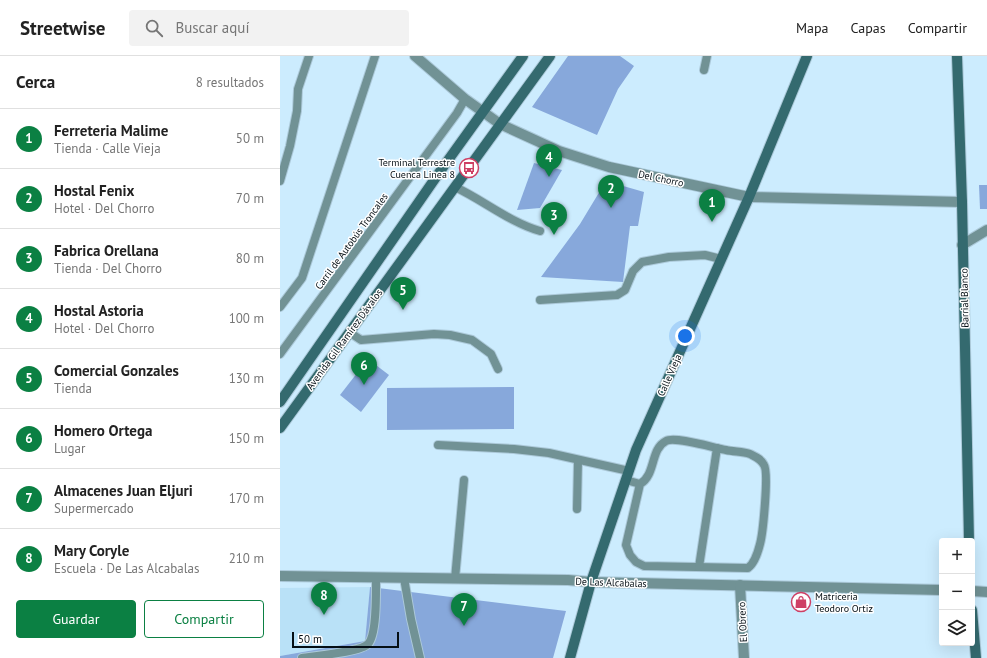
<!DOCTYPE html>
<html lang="es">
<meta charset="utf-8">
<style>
body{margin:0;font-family:"PT Sans",sans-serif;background:#f2f2f2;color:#222}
.controls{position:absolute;right:12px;bottom:12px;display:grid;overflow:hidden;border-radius:4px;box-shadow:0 4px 16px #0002}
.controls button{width:36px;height:36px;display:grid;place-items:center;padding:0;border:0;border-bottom:1px solid #e0e0e0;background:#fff;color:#222;font:20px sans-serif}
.scale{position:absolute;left:12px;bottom:10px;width:107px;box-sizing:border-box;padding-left:4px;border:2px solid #050f15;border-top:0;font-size:11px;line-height:14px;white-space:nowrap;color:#050f15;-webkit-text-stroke:3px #fff;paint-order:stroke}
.you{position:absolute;left:405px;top:280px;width:14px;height:14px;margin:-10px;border:3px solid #fff;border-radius:50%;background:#1a73e8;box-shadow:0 0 0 6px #1a73e833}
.badge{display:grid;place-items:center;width:26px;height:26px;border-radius:50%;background:#0b8043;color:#fff;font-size:13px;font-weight:700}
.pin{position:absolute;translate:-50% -33px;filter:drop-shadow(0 1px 2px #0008)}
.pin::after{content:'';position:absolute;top:21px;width:14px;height:12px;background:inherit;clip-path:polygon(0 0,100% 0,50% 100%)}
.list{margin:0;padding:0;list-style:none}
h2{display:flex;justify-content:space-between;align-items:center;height:52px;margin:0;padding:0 16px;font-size:17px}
h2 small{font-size:13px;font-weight:400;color:#767676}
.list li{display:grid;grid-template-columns:26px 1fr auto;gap:12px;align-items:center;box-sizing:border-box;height:60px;padding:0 16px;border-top:1px solid #e0e0e0}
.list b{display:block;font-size:15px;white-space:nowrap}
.list p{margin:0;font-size:13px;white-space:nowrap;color:#767676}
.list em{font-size:13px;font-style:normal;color:#767676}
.actions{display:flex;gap:8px;padding:12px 16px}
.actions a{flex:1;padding:9px 0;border:1px solid #0b8043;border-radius:4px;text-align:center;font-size:14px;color:#0b8043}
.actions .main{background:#0b8043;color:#fff}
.icon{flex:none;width:22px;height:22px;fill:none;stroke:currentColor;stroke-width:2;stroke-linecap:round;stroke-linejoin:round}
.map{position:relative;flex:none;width:707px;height:602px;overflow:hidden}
header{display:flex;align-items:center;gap:24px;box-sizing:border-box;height:56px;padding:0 20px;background:#fff;border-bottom:1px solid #e0e0e0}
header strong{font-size:19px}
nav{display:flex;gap:22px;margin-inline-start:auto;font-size:14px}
.search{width:280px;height:36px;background:#f2f2f2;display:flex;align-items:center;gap:10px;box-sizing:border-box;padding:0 14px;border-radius:4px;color:#767676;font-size:15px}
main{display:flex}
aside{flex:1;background:#fff}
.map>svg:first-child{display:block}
.built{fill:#b9e1f7}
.building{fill:#87a8db}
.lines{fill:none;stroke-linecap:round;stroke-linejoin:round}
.service-casing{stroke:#acc9d9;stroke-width:10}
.minor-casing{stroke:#acc9d9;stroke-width:12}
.secondary-casing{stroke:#acc9d9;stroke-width:12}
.service{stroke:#719295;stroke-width:8}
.minor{stroke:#719295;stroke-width:10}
.secondary{stroke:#346a6f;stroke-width:10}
.labels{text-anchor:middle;stroke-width:3;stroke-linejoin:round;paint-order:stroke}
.poi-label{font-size:10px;fill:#050f15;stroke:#fff;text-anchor:end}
.street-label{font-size:10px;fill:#050f15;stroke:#fff}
</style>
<header>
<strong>Streetwise</strong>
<div class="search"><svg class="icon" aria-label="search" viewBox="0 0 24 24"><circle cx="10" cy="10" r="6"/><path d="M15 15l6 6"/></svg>Buscar aquí</div>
<nav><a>Mapa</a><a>Capas</a><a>Compartir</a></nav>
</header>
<main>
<aside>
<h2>Cerca<small>8 resultados</small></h2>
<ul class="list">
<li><span class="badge">1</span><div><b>Ferreteria Malime</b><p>Tienda · Calle Vieja</p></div><em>50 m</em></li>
<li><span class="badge">2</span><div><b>Hostal Fenix</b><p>Hotel · Del Chorro</p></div><em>70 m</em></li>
<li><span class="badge">3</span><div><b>Fabrica Orellana</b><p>Tienda · Del Chorro</p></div><em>80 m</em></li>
<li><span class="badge">4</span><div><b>Hostal Astoria</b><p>Hotel · Del Chorro</p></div><em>100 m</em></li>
<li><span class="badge">5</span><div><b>Comercial Gonzales</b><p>Tienda</p></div><em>130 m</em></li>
<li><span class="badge">6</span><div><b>Homero Ortega</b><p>Lugar</p></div><em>150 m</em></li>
<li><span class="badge">7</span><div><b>Almacenes Juan Eljuri</b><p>Supermercado</p></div><em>170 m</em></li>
<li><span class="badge">8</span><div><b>Mary Coryle</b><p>Escuela · De Las Alcabalas</p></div><em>210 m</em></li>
</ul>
<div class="actions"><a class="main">Guardar</a><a>Compartir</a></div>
</aside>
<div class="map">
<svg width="707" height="602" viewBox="0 0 707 602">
<rect width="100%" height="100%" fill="#ccecfe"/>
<polygon class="built" points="90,531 85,585 0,600 0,532"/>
<g class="building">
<polygon points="288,0 340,0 354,10 338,33 317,79 252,51"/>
<polygon points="254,107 282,114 260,152 237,154"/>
<polygon points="326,125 364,136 358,170 350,170 343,226 261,221 300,168"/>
<polygon points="699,129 707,129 707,153 700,153"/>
<polygon points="88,303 109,319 81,356 60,339"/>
<polygon points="234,331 234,373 107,374 107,332"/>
<polygon points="90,531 286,555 273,602 0,602 0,600 85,585"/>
</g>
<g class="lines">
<defs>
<g id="service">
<polyline points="424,14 427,0"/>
<polyline points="0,125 10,90 17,55 18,33 29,0"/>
<path d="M175,131C203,144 229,166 260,175"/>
<polyline points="260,244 337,239 345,234 353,215 362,206 389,201 425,199 441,203"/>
<polyline points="0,251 22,222 95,0"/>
<polyline points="69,276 81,284 154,278 170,279 192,284 211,298 218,313"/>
<polyline points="0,298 177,57 185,43"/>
<polyline points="158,389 234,393 269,397 349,415"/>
<path d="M346,424L360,428C376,419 370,393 386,385C395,380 434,392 446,394C454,396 463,395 470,398C476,401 481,403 484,409C489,416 483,477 480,488C478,496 475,507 468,512L364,510L356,506L350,499L346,489L360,428"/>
<polyline points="297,453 298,404"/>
<polyline points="419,511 437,392"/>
<polyline points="124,522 131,563 140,602"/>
<polyline points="175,523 184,424"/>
<path d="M22,602C34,600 81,596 88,588C97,579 96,535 96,522"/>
</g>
<g id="minor">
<polyline points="135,0 185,43 220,68 279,95 329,111 469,141 682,146"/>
<polyline points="682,189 707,174"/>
<polyline points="0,520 288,524 311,526 662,534"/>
<polyline points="460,529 464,602"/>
<polyline points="692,535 707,536"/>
</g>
<g id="secondary">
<polyline points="677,0 682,146 689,485"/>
<polyline points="0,346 161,114 243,0"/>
<polyline points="0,372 270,0"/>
<polyline points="692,554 696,602"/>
<polyline points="290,602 311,526 356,394 469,141 527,0"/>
</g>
</defs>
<use href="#service" class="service-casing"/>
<use href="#minor" class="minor-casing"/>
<use href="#secondary" class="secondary-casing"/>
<use href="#service" class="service"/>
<use href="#minor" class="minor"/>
<use href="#secondary" class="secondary"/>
</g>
<defs>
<symbol id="bus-ring" viewBox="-11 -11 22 22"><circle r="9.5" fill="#fff" stroke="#ce3f64" stroke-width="1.5"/><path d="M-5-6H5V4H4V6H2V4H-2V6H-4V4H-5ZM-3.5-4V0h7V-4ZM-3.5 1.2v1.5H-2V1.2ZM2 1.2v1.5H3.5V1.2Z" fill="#ce3f64"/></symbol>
<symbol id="shop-ring" viewBox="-11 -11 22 22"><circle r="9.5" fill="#fff" stroke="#ce3f64" stroke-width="1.5"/><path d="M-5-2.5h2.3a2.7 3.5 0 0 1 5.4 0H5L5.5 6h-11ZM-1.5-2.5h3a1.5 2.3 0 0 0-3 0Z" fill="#ce3f64"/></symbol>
</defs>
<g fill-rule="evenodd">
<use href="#bus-ring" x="178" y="101" width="22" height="22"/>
<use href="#shop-ring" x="510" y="535" width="22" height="22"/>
</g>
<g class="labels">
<g class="poi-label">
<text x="175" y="110">Terminal Terrestre<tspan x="175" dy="12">Cuenca Linea 8</tspan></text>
<text x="535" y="544" text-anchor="start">Matriceria<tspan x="535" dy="12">Teodoro Ortiz</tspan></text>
</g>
<g class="street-label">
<text transform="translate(381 122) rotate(12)" y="4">Del Chorro</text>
<text transform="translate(71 185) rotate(-54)" y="4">Carril de Autobús Troncales</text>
<text transform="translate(684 242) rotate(-91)" y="4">Barrial Blanco</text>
<text transform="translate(64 283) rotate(-54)" y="4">Avenida Gil Ramírez Dávalos</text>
<text transform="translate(389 319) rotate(-66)" y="4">Calle Vieja</text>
<text transform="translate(331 526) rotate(2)" y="4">De Las Alcabalas</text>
<text transform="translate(462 566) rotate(-93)" y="4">El Obrero</text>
</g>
</g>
</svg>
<div class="controls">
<button>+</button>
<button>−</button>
<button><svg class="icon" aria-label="layers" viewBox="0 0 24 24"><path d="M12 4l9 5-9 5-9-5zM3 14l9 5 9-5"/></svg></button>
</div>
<div class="scale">50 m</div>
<div class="you"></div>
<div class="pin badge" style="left:432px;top:166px">1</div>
<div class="pin badge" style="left:331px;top:152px">2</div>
<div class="pin badge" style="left:274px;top:179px">3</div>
<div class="pin badge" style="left:269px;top:121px">4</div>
<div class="pin badge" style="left:123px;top:254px">5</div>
<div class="pin badge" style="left:84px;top:329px">6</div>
<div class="pin badge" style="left:184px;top:570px">7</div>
<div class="pin badge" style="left:44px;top:559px">8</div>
</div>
</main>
